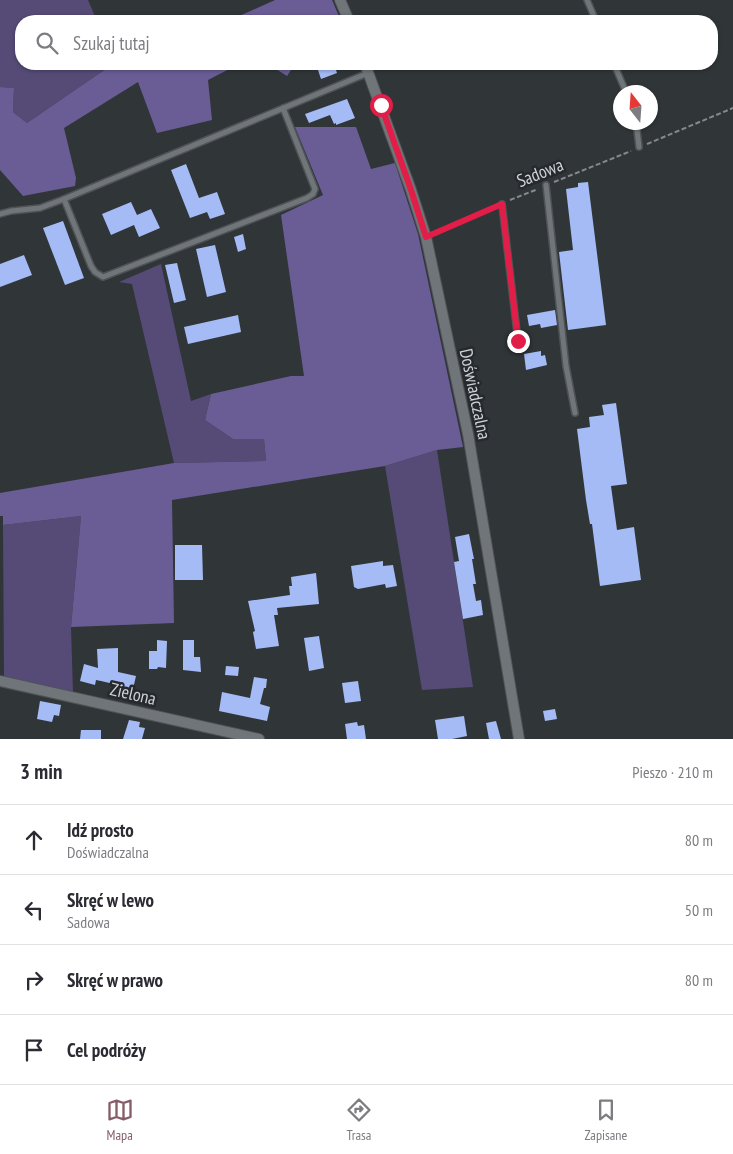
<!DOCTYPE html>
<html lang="pl">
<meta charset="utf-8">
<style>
body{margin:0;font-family:"PT Sans Narrow",sans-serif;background:#f2f2f3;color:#2b2b33}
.compass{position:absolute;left:613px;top:85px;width:45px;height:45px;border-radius:50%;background:#fff;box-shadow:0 1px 4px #0004;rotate:343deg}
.stop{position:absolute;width:15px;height:15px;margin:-11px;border:4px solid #e11d48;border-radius:50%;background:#fff}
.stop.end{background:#e11d48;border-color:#fff;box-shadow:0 1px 5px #0008}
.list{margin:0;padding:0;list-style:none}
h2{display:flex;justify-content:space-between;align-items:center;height:65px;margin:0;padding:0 20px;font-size:21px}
h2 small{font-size:16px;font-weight:400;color:#7c7c81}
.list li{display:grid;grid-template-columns:32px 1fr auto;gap:15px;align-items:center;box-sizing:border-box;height:70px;padding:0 20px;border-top:1px solid #e1e1e2}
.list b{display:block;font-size:19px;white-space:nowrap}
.list p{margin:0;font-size:16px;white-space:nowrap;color:#7c7c81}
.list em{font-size:16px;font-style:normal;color:#7c7c81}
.icon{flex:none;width:28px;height:28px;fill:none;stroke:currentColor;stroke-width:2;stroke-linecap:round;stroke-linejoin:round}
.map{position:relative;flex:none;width:733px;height:739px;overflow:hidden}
.search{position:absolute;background:#fff;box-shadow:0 1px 4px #0004;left:15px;right:15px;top:15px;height:55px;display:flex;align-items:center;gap:12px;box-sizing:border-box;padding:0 18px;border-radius:20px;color:#7c7c81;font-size:19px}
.sheet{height:345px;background:#fff}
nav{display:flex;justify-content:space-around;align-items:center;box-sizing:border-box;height:70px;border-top:1px solid #e1e1e2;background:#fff;font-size:14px;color:#7c7c81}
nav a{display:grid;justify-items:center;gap:2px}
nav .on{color:#855d68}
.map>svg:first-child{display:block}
.green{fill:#554b76}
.forest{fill:#6a5d95}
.building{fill:#a5bbf6}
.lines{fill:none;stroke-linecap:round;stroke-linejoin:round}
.service-casing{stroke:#4f5356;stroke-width:8}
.minor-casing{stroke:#4f5356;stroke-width:12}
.path{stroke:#86898c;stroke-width:2;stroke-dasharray:5 2.5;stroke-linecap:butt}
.service{stroke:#707579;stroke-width:5}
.minor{stroke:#707579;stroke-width:10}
.route{stroke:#e11d48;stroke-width:6}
.labels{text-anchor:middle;stroke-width:5;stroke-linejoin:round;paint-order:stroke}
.street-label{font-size:18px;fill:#d0d3d5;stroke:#262a2e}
</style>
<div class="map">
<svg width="733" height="739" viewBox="0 0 733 739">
<rect width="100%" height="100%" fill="#303538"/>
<g class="green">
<polygon points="0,0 88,0 97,21 21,21 21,64 113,64 27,123 13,112 14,88 0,87"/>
<polygon points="161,264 191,401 211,394 205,420 233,439 264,439 266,461 174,463 132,284 119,282"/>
<polygon points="437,450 473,687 422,690 385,466"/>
<polygon points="81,516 71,627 73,692 4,677 3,525"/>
</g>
<g class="forest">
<polygon points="275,0 332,0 341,21 228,21"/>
<polygon points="113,64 116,64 119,70 133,64 239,64 208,80 212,120 157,133 138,82 64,128 76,178 75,186 23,196 0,170 0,87 14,88 13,112 27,123"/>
<polygon points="268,64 295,64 287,76"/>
<polygon points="295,127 356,127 371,169 395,163 418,234 463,447 437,450 385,466 172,500 174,623 71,627 81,516 3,525 3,516 0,516 0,493 174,463 266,461 264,439 233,439 205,420 211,394 291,376 304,376 281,215 323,195"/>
</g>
<g class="building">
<polygon points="316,64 334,64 337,73 321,79"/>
<polygon points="347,99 355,118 336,125 336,123 334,124 330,115 309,123 305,114"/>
<polygon points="186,164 199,198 217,192 225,214 210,219 207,212 190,218 171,170"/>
<polygon points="588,182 606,325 568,330 559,252 573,250 566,189 578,187 578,183"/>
<polygon points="131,202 137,215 151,209 160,228 139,237 134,225 111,235 102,214"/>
<polygon points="63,221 84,278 65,285 43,228"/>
<polygon points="243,234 246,249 238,252 234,237"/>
<polygon points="215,245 226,292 207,297 196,249"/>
<polygon points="24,255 32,275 0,287 0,264"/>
<polygon points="177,263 186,300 174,303 165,265"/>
<polygon points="555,310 557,325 541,328 540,324 529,326 527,315"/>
<polygon points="238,315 241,332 188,344 184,327"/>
<polygon points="541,351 541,356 545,355 547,365 526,370 524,354"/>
<polygon points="616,403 627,484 611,486 617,530 634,527 641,580 600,586 592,524 590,524 586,500 577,429 590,427 589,417 604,415 602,405"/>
<polygon points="469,534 474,559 472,559 476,584 473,584 476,601 481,600 483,615 463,619 454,562 459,561 455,537"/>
<polygon points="175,545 202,545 203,580 175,580"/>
<polygon points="383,561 383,566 393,565 397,586 386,588 385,584 358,589 354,587 351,566"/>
<polygon points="316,573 319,604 277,608 278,615 274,615 279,646 256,649 253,632 255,631 248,601 290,595 289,586 292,586 291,577"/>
<polygon points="319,636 324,668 309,671 304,638"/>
<polygon points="157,640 167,641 166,668 158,667 157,669 149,669 149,651 157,651"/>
<polygon points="183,640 194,640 194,657 200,657 201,672 183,670"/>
<polygon points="118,648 118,672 136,676 132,693 117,690 118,685 101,681 96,680 95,685 80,681 84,664 98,668 97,649"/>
<polygon points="226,666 239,667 238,676 225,675"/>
<polygon points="254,677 267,679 266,688 264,688 260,704 270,707 267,721 219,711 222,692 250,698"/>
<polygon points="358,681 361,701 345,703 342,683"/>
<polygon points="40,701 61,705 59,716 54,715 52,722 37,719"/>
<polygon points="555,709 557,719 545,721 543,711"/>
<polygon points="464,716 467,736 452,739 438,739 435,720"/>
<polygon points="129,720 140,722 139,727 145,728 142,739 123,739"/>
<polygon points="496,721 501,739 489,739 486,723"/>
<polygon points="357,722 358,726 364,725 366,739 347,739 345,724"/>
<polygon points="81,730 101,730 101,739 80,739"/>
</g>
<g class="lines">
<defs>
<g id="service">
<polyline points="587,0 596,21"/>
<polyline points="614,64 626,92"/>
<polyline points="636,122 639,147"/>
<polyline points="546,185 566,366 575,413"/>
<polyline points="64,199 91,266 95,272 103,277 307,198 313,194 315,189 283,108"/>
<polyline points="502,204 518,341"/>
<polyline points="0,214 11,211 40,208 64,199 368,73"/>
</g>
<g id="minor">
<polyline points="340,0 349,21"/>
<polyline points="365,64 411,190 426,237 468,434 519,739"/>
<polyline points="0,681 259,739"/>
</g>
</defs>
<use href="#service" class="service-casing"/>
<use href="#minor" class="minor-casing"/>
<g class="path">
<polyline points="647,144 733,108"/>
<polyline points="554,182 631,151"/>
<polyline points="510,200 538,189"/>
<polyline points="435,233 494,207"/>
</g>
<use href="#service" class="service"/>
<use href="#minor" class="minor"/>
</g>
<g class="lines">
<polyline class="route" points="381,105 411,190 426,237 502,204 518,341"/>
</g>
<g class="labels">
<g class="street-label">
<text transform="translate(540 173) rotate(-22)" y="6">Sadowa</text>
<text transform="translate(475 394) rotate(78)" y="6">Doświadczalna</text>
<text transform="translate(133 694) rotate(13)" y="6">Zielona</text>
</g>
</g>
</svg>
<svg class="compass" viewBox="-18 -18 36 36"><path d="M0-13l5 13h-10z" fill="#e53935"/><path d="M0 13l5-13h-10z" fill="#7c7c81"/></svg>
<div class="stop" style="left:381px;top:105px"></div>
<div class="stop end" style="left:518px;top:341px"></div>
<div class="search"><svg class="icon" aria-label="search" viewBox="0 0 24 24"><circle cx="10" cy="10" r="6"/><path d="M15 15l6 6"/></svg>Szukaj tutaj</div>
</div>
<section class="sheet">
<h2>3 min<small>Pieszo · 210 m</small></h2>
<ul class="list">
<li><svg class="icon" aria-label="ahead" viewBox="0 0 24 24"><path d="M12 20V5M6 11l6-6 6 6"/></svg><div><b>Idź prosto</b><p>Doświadczalna</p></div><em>80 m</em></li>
<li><svg class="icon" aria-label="left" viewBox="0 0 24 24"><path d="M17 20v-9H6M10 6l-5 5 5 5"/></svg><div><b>Skręć w lewo</b><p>Sadowa</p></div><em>50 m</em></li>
<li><svg class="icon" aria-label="right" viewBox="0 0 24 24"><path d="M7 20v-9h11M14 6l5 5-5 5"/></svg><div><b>Skręć w prawo</b></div><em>80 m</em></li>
<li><svg class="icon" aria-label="arrive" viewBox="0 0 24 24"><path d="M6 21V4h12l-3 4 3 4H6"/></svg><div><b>Cel podróży</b></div></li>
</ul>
</section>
<nav>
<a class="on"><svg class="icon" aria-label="map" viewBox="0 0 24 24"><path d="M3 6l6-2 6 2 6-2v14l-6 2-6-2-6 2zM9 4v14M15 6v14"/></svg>Mapa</a>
<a><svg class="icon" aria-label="directions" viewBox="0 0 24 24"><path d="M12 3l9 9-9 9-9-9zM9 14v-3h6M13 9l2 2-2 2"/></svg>Trasa</a>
<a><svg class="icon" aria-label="saved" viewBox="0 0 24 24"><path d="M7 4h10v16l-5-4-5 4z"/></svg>Zapisane</a>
</nav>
